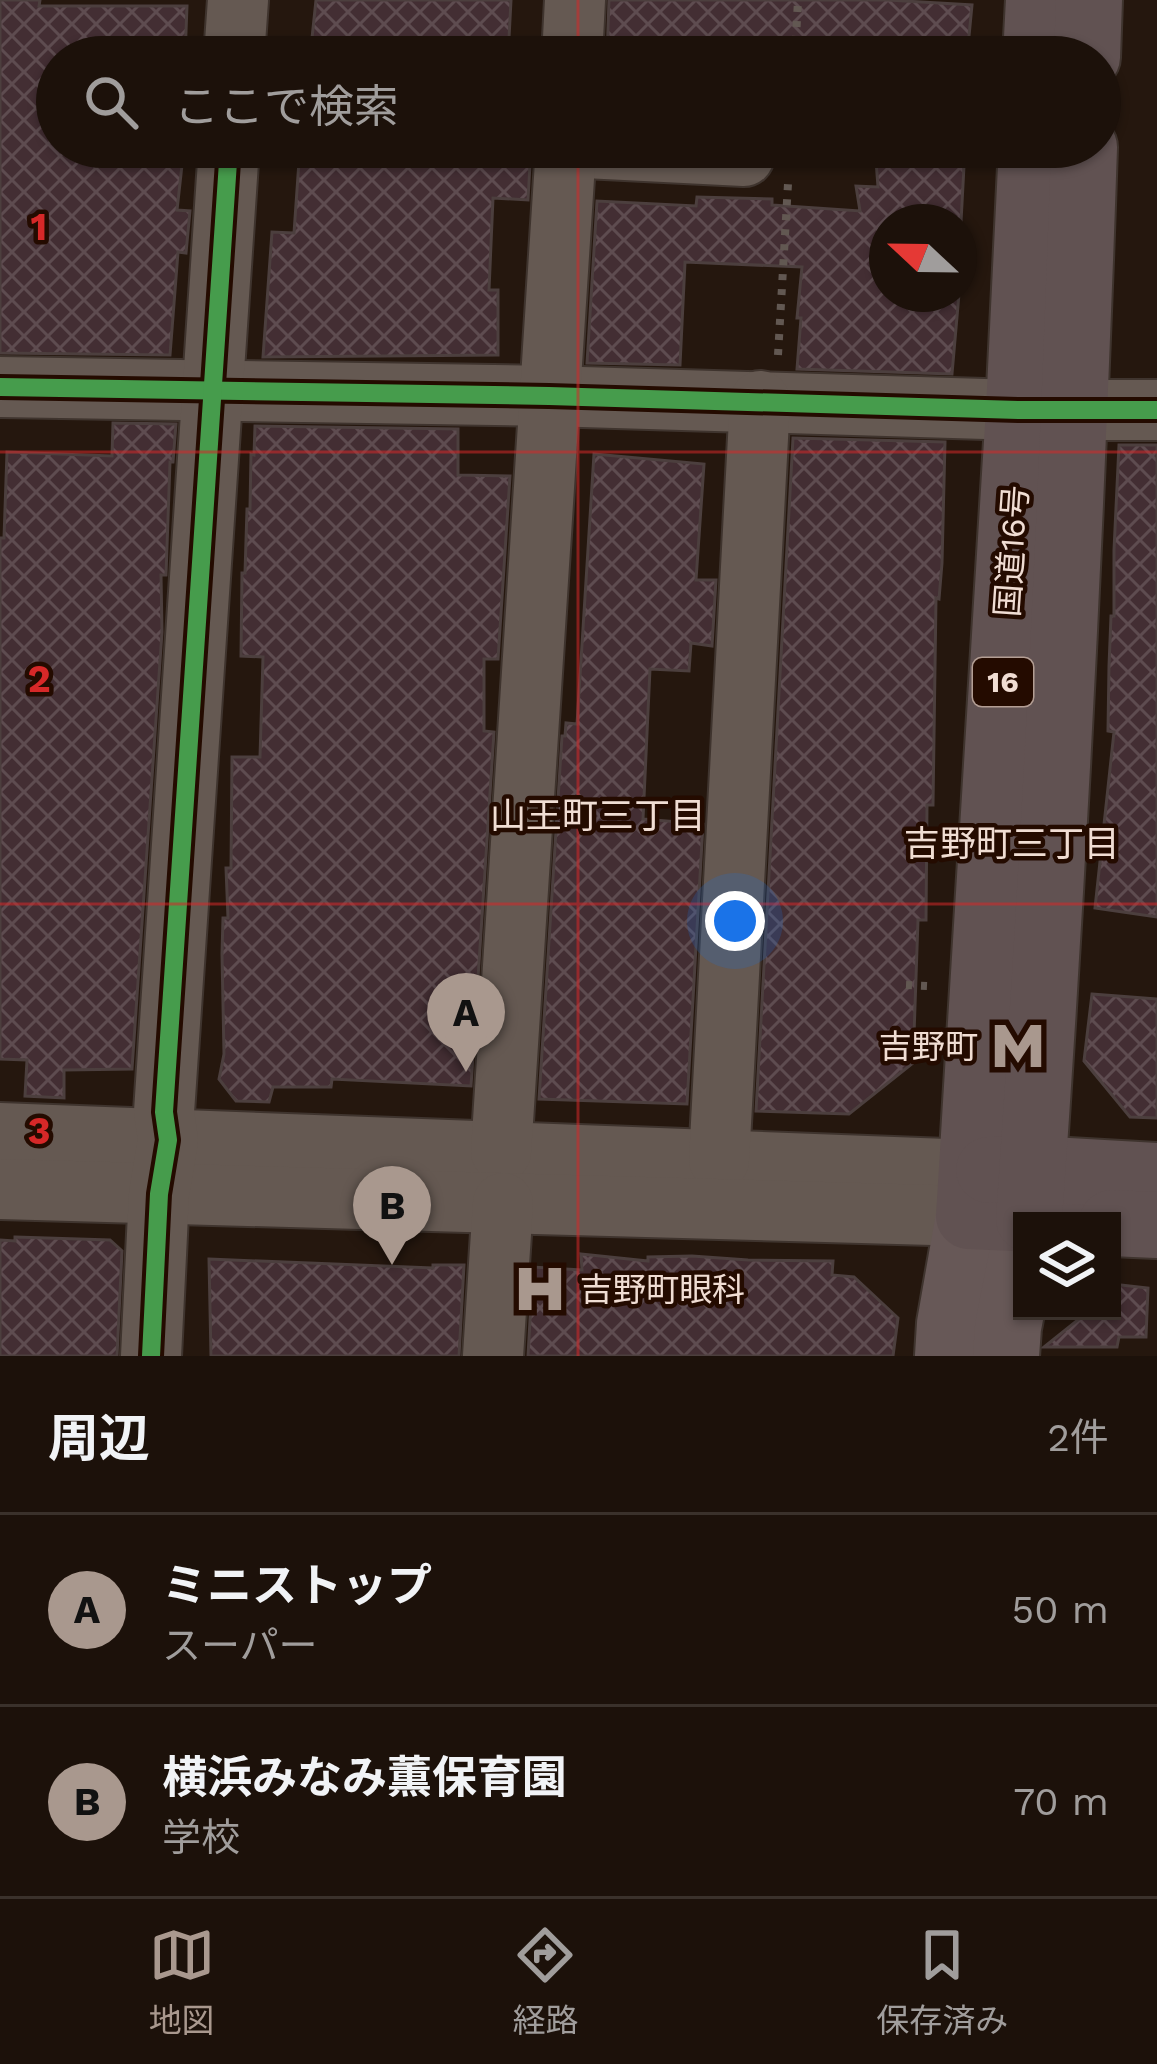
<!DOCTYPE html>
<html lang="ja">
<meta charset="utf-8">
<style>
body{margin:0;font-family:"Work Sans","Noto Sans JP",sans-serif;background:#291f18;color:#f1f3f6}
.controls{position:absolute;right:36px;bottom:36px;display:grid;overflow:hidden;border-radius:0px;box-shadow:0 3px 9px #0004}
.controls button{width:108px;height:108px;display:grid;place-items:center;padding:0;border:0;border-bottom:3px solid #3a312b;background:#1c110a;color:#f1f3f6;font:60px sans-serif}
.compass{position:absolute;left:869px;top:204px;width:108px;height:108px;border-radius:50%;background:#1c110a;box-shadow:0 3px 9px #0004;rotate:292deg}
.you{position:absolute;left:735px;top:921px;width:42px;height:42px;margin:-30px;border:9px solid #fff;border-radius:50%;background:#1a73e8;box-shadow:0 0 0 18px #1a73e833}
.badge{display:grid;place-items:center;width:78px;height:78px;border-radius:50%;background:#a9988e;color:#111;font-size:39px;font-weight:700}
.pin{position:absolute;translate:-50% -99px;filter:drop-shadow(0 3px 6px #0008)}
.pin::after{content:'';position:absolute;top:63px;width:42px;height:36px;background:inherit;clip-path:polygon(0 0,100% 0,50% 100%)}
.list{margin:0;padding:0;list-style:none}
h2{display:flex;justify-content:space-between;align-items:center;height:156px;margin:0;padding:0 48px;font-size:51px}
h2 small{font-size:39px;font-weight:400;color:#a09d9c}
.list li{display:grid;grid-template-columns:78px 1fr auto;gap:36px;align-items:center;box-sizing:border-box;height:192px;padding:0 48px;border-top:3px solid #3a312b}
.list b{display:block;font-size:45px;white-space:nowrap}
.list p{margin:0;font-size:39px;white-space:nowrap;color:#a09d9c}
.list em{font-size:39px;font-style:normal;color:#a09d9c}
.icon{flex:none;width:66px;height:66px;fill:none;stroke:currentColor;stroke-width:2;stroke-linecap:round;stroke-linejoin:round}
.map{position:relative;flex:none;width:1157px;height:1356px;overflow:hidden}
.search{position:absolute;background:#1c110a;box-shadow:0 3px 9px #0004;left:36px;right:36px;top:36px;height:132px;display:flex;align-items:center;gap:30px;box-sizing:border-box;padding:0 42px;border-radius:66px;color:#a09d9c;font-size:45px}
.sheet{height:540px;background:#1c110a}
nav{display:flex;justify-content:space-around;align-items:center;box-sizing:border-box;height:168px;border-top:3px solid #3a312b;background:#1c110a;font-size:33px;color:#a09d9c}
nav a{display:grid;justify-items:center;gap:6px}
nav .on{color:#a9988e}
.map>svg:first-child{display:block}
.building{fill:url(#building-cross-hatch);stroke:#4c3f3e;stroke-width:3}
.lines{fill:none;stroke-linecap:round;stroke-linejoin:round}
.minor-casing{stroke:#3f342e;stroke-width:64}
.major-casing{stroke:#3f342e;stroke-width:70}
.highway-casing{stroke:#3f342e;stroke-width:70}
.path{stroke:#625852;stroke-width:8;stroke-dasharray:6 9;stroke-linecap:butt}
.minor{stroke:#655952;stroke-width:60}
.major{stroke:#675857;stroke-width:66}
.highway{stroke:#615252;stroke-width:66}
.cycleway-casing{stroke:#240b00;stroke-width:26}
.cycleway{stroke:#469c4c;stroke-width:18}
.grid{fill:none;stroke:#d62828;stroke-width:3;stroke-opacity:0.55}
.labels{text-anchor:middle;stroke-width:9;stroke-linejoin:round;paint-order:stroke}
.shield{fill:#240b00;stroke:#b39e94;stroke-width:3}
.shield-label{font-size:30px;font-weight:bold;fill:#f0ddd3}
.street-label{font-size:33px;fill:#f0ddd3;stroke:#240b00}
.poi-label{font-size:33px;fill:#f0ddd3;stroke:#240b00;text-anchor:end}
.neighbourhood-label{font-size:36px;fill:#f0ddd3;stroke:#240b00}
.grid-label{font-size:39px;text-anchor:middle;font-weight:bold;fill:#d62828;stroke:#240b00;stroke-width:9;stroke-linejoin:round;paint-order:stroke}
</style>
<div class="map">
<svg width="1157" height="1356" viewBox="0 0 1157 1356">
<defs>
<pattern id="building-cross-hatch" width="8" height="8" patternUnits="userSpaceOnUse" patternTransform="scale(3)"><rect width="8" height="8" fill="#432e33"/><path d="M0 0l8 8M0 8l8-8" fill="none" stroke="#5e4c50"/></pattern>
</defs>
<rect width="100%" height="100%" fill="#25170e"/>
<g class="building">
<polygon points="0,0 40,0 39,6 187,6 185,57 57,57 57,147 184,147 177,210 190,211 186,253 178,252 170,355 0,353"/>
<polygon points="316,0 511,0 508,57 310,57"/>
<polygon points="609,0 888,0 972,5 967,57 607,57"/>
<polygon points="300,147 504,147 504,162 530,164 528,200 493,198 489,290 498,290 498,355 263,357 272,232 294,233"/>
<polygon points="875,147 965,147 961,222 887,222 887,294 959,294 952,374 797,369 801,318 797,318 802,267 685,262 680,365 587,363 597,201 696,206 697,197 772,199 772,205 860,211 856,186 878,187"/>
<polygon points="113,423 176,424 173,462 170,462 166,575 161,575 162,632 132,1069 64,1070 64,1098 25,1096 27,1060 0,1059 0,538 4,538 7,452 112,456"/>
<polygon points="255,426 458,429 458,475 510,476 498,659 484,659 484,731 494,732 471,1086 332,1079 331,1087 273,1087 269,1102 236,1101 219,1079 224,1054 222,954 223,918 228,918 226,868 231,868 232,757 260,757 263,657 241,656 242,573 245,573 247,509 250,509 251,454 254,455"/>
<polygon points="793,438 945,442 942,563 939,599 936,598 933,805 927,805 926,920 918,920 913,1063 849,1114 756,1111"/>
<polygon points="1119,445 1157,445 1157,917 1095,908 1114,732 1108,731 1109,666 1111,616 1114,616 1114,550"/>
<polygon points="594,454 704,464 696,580 716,580 712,646 691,643 689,671 650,669 643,819 703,824 687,1104 539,1099 562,736 565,736 566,723 577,724"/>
<polygon points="1092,994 1157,999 1157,1118 1130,1117 1084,1061"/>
<polygon points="15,1237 110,1240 122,1251 117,1356 0,1356 0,1240 15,1241"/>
<polygon points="581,1254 648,1261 648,1257 692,1256 748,1260 833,1261 832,1275 854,1277 898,1318 893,1356 528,1356 533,1267 582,1270"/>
<polygon points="209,1259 433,1268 433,1265 464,1265 459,1356 211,1356"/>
<polygon points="1112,1284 1148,1288 1146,1337 1119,1337 1117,1347 1044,1347 1089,1311 1112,1311"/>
</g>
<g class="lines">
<defs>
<g id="minor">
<polyline points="234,57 238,0"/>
<polyline points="572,57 575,0"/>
<polyline points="566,147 744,156"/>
<polyline points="0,387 549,396 1019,410 1157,410"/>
<polyline points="0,1133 973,1170"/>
<polyline points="501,1152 566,147"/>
<polyline points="719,1160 760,401"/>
<polyline points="0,1189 969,1216"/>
<polyline points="151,1356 159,1194 168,1140 164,1112 229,147"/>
<polyline points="493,1356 503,1203"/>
</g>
<g id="major">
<polyline points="948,1356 950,1324 969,1216"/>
<polyline points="1006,1356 1008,1327 1022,1256"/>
</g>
<g id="highway">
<polyline points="1036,57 1039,0"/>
<polyline points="1087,57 1089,0"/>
<polyline points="1032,147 1019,410 969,1216 1078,1221"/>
<polyline points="989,1170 1033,1169 1157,1176"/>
<path d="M1029,1219C1054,862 1072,504 1084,147"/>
<polyline points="1112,1223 1157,1225"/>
</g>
</defs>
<use href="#minor" class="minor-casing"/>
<use href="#major" class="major-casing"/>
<use href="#highway" class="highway-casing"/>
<g class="path">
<polyline points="795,57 798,0"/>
<polyline points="778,355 788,184"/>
<polyline points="906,985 929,986"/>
</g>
<use href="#minor" class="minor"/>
<use href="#major" class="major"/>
<use href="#highway" class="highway"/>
<defs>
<g id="cycleway">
<polyline points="0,387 549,396 1019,410 1157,410"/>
<polyline points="151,1356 159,1194 168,1140 164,1112 229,147"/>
</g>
</defs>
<use href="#cycleway" class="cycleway-casing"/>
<use href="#cycleway" class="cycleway"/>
</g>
<path class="grid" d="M578,0V57M578,147V1356M0,452H1157M0,904H1157"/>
<defs>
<symbol id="metro-bare" viewBox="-9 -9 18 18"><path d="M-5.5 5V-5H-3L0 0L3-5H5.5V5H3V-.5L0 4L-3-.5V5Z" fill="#a9988e" stroke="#240b00" stroke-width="2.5" paint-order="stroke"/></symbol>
<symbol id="hospital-bare" viewBox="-9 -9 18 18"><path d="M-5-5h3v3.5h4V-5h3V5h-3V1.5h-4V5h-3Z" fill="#a9988e" stroke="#240b00" stroke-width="2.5" paint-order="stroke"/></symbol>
</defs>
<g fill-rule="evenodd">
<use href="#metro-bare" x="980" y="1008" width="76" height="76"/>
<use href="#hospital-bare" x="502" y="1251" width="76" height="76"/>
</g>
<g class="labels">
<rect class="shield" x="973" y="658" width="60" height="48" rx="9"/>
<g class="shield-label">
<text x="1003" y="692">16</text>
</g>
<g class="street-label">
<text transform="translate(1011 551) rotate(-86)" y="12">国道16号</text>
</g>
<g class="poi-label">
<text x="978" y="1058">吉野町</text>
<text x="580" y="1301" text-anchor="start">吉野町眼科</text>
</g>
<g class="neighbourhood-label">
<text x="598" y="828">山王町三丁目</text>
<text x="1012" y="856">吉野町三丁目</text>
</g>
</g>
<g class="grid-label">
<text x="39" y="240">1</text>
<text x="39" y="692">2</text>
<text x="39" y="1144">3</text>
</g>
</svg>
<div class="controls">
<button><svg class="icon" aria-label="layers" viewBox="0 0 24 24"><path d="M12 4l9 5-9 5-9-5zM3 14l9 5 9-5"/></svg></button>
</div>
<svg class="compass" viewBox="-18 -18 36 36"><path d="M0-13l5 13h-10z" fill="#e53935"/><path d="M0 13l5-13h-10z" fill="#a09d9c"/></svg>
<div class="you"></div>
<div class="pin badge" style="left:466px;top:1072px">A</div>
<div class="pin badge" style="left:392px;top:1265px">B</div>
<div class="search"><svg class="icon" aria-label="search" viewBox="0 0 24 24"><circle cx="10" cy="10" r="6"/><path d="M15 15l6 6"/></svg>ここで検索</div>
</div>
<section class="sheet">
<h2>周辺<small>2件</small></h2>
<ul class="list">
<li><span class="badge">A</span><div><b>ミニストップ</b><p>スーパー</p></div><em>50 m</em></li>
<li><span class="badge">B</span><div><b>横浜みなみ薫保育園</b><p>学校</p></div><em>70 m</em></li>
</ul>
</section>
<nav>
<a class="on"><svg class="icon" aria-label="map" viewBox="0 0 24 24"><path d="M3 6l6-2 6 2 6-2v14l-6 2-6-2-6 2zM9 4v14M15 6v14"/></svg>地図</a>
<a><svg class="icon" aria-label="directions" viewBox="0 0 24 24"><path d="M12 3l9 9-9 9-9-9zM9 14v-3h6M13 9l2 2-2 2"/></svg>経路</a>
<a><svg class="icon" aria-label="saved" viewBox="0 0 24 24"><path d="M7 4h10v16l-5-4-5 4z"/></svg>保存済み</a>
</nav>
